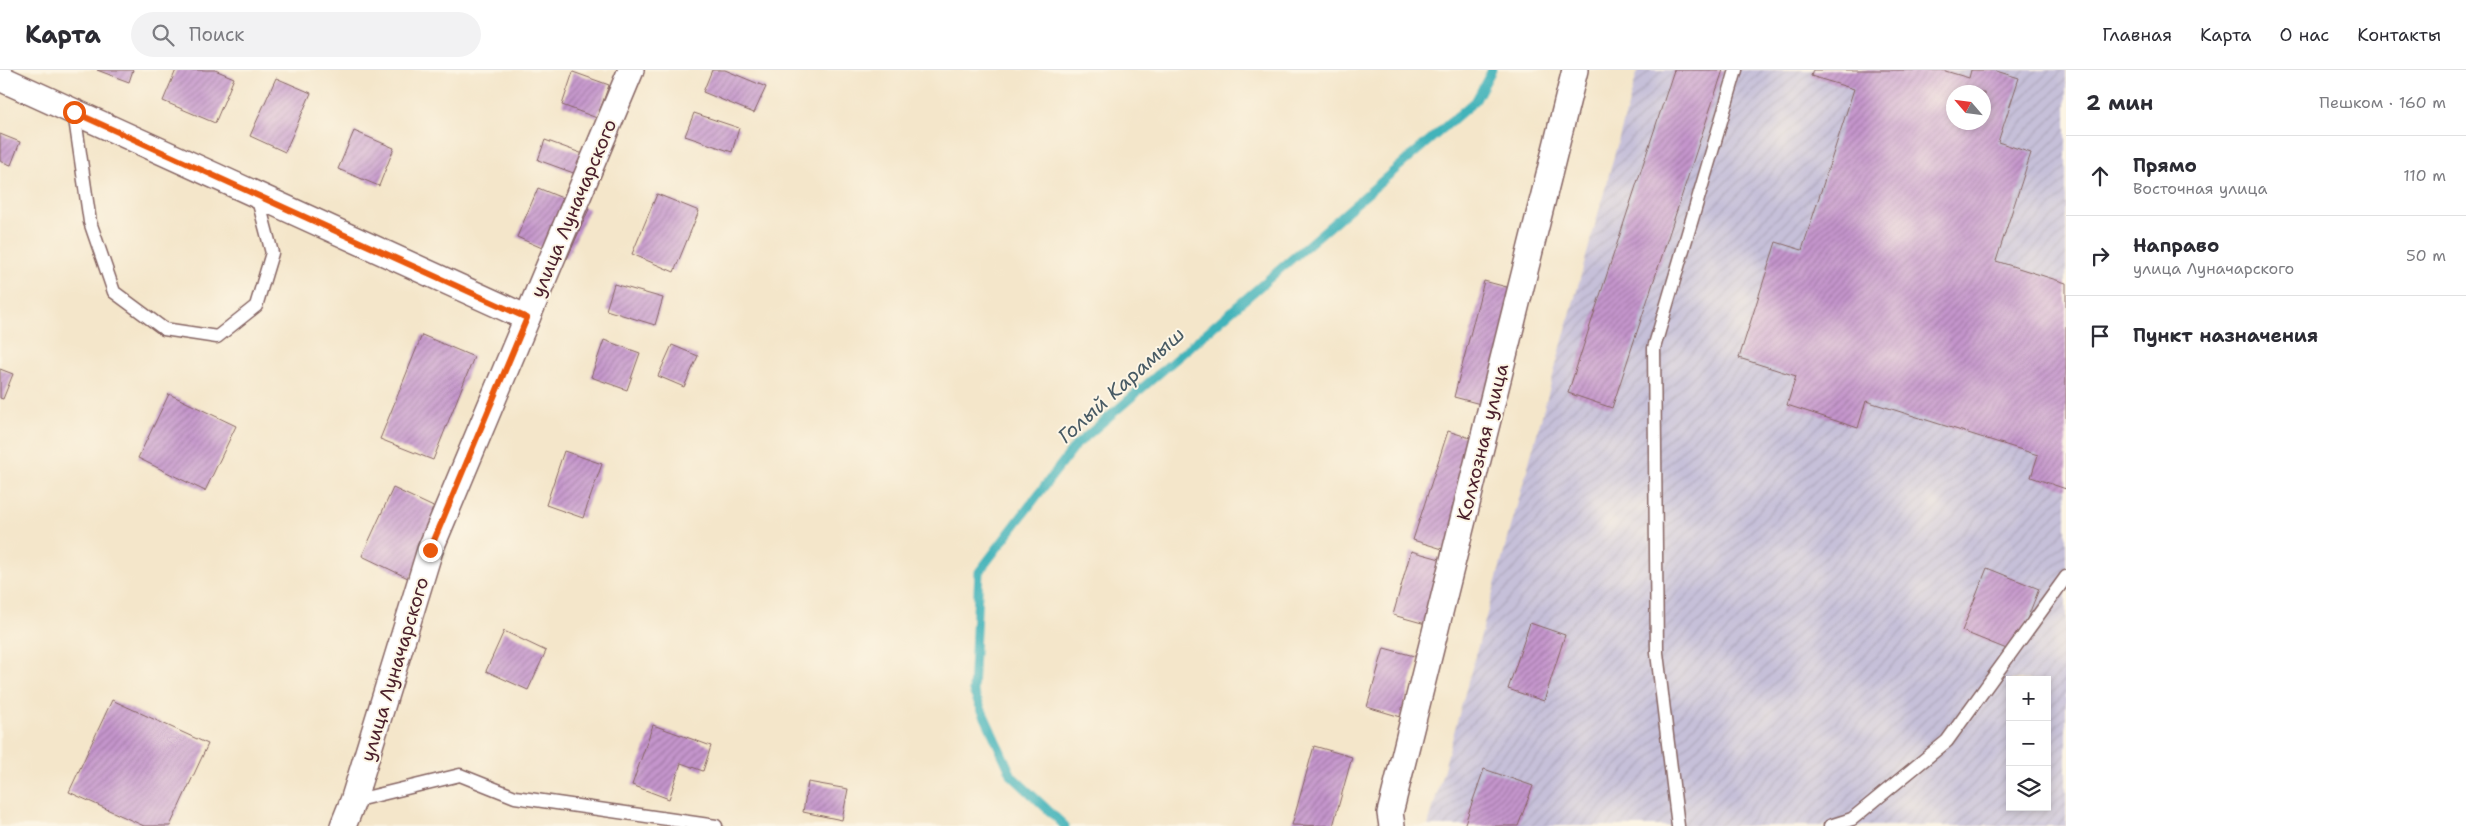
<!DOCTYPE html>
<html lang="ru">
<meta charset="utf-8">
<style>
body{margin:0;font-family:"Shantell Sans",sans-serif;background:#f2f2f3;color:#2b2b33}
.controls{position:absolute;right:15px;bottom:15px;display:grid;overflow:hidden;border-radius:0px;box-shadow:0 2px 8px #0003}
.controls button{width:45px;height:45px;display:grid;place-items:center;padding:0;border:0;border-bottom:1px solid #e1e1e2;background:#fff;color:#2b2b33;font:25px sans-serif}
.compass{position:absolute;left:1946px;top:15px;width:45px;height:45px;border-radius:50%;background:#fff;box-shadow:0 2px 8px #0003;rotate:298deg}
.stop{position:absolute;width:15px;height:15px;margin:-11px;border:4px solid #ea580c;border-radius:50%;background:#fff}
.stop.end{background:#ea580c;border-color:#fff;box-shadow:0 1px 5px #0008}
.list{margin:0;padding:0;list-style:none}
h2{display:flex;justify-content:space-between;align-items:center;height:65px;margin:0;padding:0 20px;font-size:21px}
h2 small{font-size:16px;font-weight:400;color:#7c7c81}
.list li{display:grid;grid-template-columns:32px 1fr auto;gap:15px;align-items:center;box-sizing:border-box;height:80px;padding:0 20px;border-top:1px solid #e1e1e2}
.list b{display:block;font-size:19px;white-space:nowrap}
.list p{margin:0;font-size:16px;white-space:nowrap;color:#7c7c81}
.list em{font-size:16px;font-style:normal;color:#7c7c81}
.icon{flex:none;width:28px;height:28px;fill:none;stroke:currentColor;stroke-width:2;stroke-linecap:round;stroke-linejoin:round}
.map{position:relative;flex:none;width:2066px;height:756px;overflow:hidden}
header{display:flex;align-items:center;gap:30px;box-sizing:border-box;height:70px;padding:0 25px;background:#fff;border-bottom:1px solid #e1e1e2}
header strong{font-size:24px}
nav{display:flex;gap:28px;margin-inline-start:auto;font-size:18px}
.search{width:350px;height:45px;background:#f2f2f3;display:flex;align-items:center;gap:12px;box-sizing:border-box;padding:0 18px;border-radius:28px;color:#7c7c81;font-size:19px}
main{display:flex}
aside{flex:1;background:#fff}
.map>svg:first-child{display:block}
.industrial{fill:url(#industrial-furrows);fill-rule:evenodd}
.lines{fill:none;stroke-linecap:round;stroke-linejoin:round}
.stream{stroke:#43b3ba;stroke-width:9}
.building{fill:url(#building-hatch);fill-rule:evenodd}
.service-casing{stroke:#866563;stroke-width:15}
.minor-casing{stroke:#866563;stroke-width:28}
.service{stroke:#fff;stroke-width:12}
.minor{stroke:#fff;stroke-width:25}
.route{stroke:#ea580c;stroke-width:6}
.labels{text-anchor:middle;stroke-width:4;stroke-linejoin:round;paint-order:stroke}
.street-label{font-size:19px;fill:#4a1f2b;stroke:#fcf5e5}
.water-label{font-size:20px;font-style:italic;fill:#475a64;stroke:#fcf5e5}
</style>
<header>
<strong>Карта</strong>
<div class="search"><svg class="icon" aria-label="search" viewBox="0 0 24 24"><circle cx="10" cy="10" r="6"/><path d="M15 15l6 6"/></svg>Поиск</div>
<nav><a>Главная</a><a>Карта</a><a>О нас</a><a>Контакты</a></nav>
</header>
<main>
<div class="map">
<svg width="2066" height="756" viewBox="0 0 2066 756">
<defs>
<pattern id="industrial-furrows" width="10" height="10" patternUnits="userSpaceOnUse" patternTransform="scale(1.25)"><rect width="10" height="10" fill="#c6c0d9"/><path d="M-1 1l2-2M0 10L10 0M9 11l2-2" fill="none" stroke="#aca5ba"/></pattern>
<pattern id="building-hatch" width="6" height="6" patternUnits="userSpaceOnUse" patternTransform="scale(1.25)"><rect width="6" height="6" fill="#c495cc"/><path d="M-1 1l2-2M0 6l6-6M5 7l2-2" fill="none" stroke="#a179a6"/></pattern>
</defs>
<rect width="100%" height="100%" fill="#fcf5e5"/>
<filter id="ink" filterUnits="userSpaceOnUse"><feTurbulence type="fractalNoise" baseFrequency=".02" numOctaves="2"/><feDisplacementMap in="SourceGraphic" scale="10" xChannelSelector="R" yChannelSelector="G"/><feConvolveMatrix kernelMatrix="1 2 1 2 8 2 1 2 1" color-interpolation-filters="sRGB"/></filter>
<filter id="wash" filterUnits="userSpaceOnUse"><feTurbulence type="fractalNoise" baseFrequency=".0096" numOctaves="4" result="noise"/><feDisplacementMap in="SourceGraphic" scale="20" xChannelSelector="R" yChannelSelector="G"/><feGaussianBlur stdDeviation="1.12" result="paint"/><feColorMatrix in="noise" values="0 0 0 0 0 0 0 0 0 0 0 0 0 0 0 0 0 1.4 0 .05"/><feComposite in="paint" operator="in"/></filter>
<g filter="url(#wash)">
<rect width="100%" height="100%" fill="#f4e6ca"/>
<path class="industrial" d="M1638,0H2066V756H1428ZM1954,22H1984V52H1954ZM2010,610H2047V737H2010Z"/>
<g class="lines">
<polyline class="stream" points="1065,756 1012,706 973,621 979,502 1075,376 1476,30 1492,0"/>
</g>
<g id="blocks">
<g class="building">
<polygon points="97,0 133,0 129,12"/>
<polygon points="176,0 215,0 234,8 215,53 163,31"/>
<polygon points="712,0 725,0 766,17 754,43 703,22"/>
<polygon points="1674,0 1723,0 1612,338 1568,323"/>
<path d="M1813,0H1942L1969,8L1971,0H1993L2019,8L1998,72L2031,83L1996,191L2066,213V419L2031,407L2038,385L1866,331L1858,358L1787,335L1796,306L1739,288L1776,172L1802,180L1854,19L1811,6ZM1954,22H1984V52H1954Z"/>
<polygon points="573,2 609,15 597,48 562,35"/>
<polygon points="276,8 311,23 285,82 250,66"/>
<polygon points="694,43 739,58 732,82 685,66"/>
<polygon points="354,61 394,78 379,116 338,99"/>
<polygon points="0,64 20,72 11,95 0,91"/>
<polygon points="545,70 586,85 579,105 538,90"/>
<polygon points="538,118 589,139 567,189 517,167"/>
<polygon points="657,124 699,141 674,202 632,184"/>
<polygon points="1484,211 1518,220 1488,336 1454,327"/>
<polygon points="614,214 663,228 655,255 606,240"/>
<polygon points="422,265 474,287 433,390 380,369"/>
<polygon points="604,270 640,283 627,320 591,307"/>
<polygon points="672,275 698,286 684,317 658,306"/>
<polygon points="0,299 13,304 3,329 0,328"/>
<polygon points="169,324 236,356 205,421 138,388"/>
<polygon points="1448,361 1483,372 1449,481 1413,470"/>
<polygon points="564,381 602,394 583,448 546,435"/>
<polygon points="393,418 442,441 410,509 362,486"/>
<polygon points="1411,481 1451,492 1433,556 1393,545"/>
<polygon points="1987,498 2039,519 2014,582 1962,561"/>
<polygon points="1530,553 1565,565 1544,631 1508,619"/>
<polygon points="504,561 546,581 528,620 486,601"/>
<polygon points="1384,578 1418,587 1401,647 1367,637"/>
<polygon points="112,630 208,674 170,756 144,756 69,722"/>
<polygon points="653,655 711,676 703,701 681,693 669,729 632,715"/>
<polygon points="1314,676 1352,687 1333,756 1292,755"/>
<polygon points="1484,699 1533,716 1518,756 1464,756"/>
<polygon points="808,712 848,719 842,750 803,742"/>
</g>
</g>
</g>
<g filter="url(#ink)">
<use href="#blocks" fill-opacity="0" stroke="#866563" stroke-width="1"/>
<g class="lines">
<defs>
<g id="service">
<polyline points="74,42 90,152 114,222 164,259 217,267 256,236 272,183 257,126"/>
<polyline points="353,731 460,705 515,727 716,756"/>
<polyline points="1678,756 1657,583 1654,278 1736,0"/>
<polyline points="1830,756 1852,749 1947,671 2066,507"/>
</g>
<g id="minor">
<polyline points="0,8 527,248"/>
<polyline points="343,756 353,731 430,480 631,0"/>
<polyline points="1392,756 1390,743 1575,0"/>
</g>
</defs>
<use href="#service" class="service-casing"/>
<use href="#minor" class="minor-casing"/>
<use href="#service" class="service"/>
<use href="#minor" class="minor"/>
</g>
</g>
<g class="lines" filter="url(#ink)">
<polyline class="route" points="74,42 527,248 430,480"/>
</g>
<g class="labels">
<g class="street-label">
<text transform="translate(573 138) rotate(-67)" y="7">улица Луначарского</text>
<text transform="translate(1482 372) rotate(-76)" y="7">Колхозная улица</text>
<text transform="translate(394 599) rotate(-73)" y="7">улица Луначарского</text>
</g>
<g class="water-label">
<text transform="translate(1121 315) rotate(-42)" y="7">Голый Карамыш</text>
</g>
</g>
</svg>
<div class="controls">
<button>+</button>
<button>−</button>
<button><svg class="icon" aria-label="layers" viewBox="0 0 24 24"><path d="M12 4l9 5-9 5-9-5zM3 14l9 5 9-5"/></svg></button>
</div>
<svg class="compass" viewBox="-18 -18 36 36"><path d="M0-13l5 13h-10z" fill="#e53935"/><path d="M0 13l5-13h-10z" fill="#7c7c81"/></svg>
<div class="stop" style="left:74px;top:42px"></div>
<div class="stop end" style="left:430px;top:480px"></div>
</div>
<aside>
<h2>2 мин<small>Пешком · 160 m</small></h2>
<ul class="list">
<li><svg class="icon" aria-label="ahead" viewBox="0 0 24 24"><path d="M12 20V5M6 11l6-6 6 6"/></svg><div><b>Прямо</b><p>Восточная улица</p></div><em>110 m</em></li>
<li><svg class="icon" aria-label="right" viewBox="0 0 24 24"><path d="M7 20v-9h11M14 6l5 5-5 5"/></svg><div><b>Направо</b><p>улица Луначарского</p></div><em>50 m</em></li>
<li><svg class="icon" aria-label="arrive" viewBox="0 0 24 24"><path d="M6 21V4h12l-3 4 3 4H6"/></svg><div><b>Пункт назначения</b></div></li>
</ul>
</aside>
</main>
